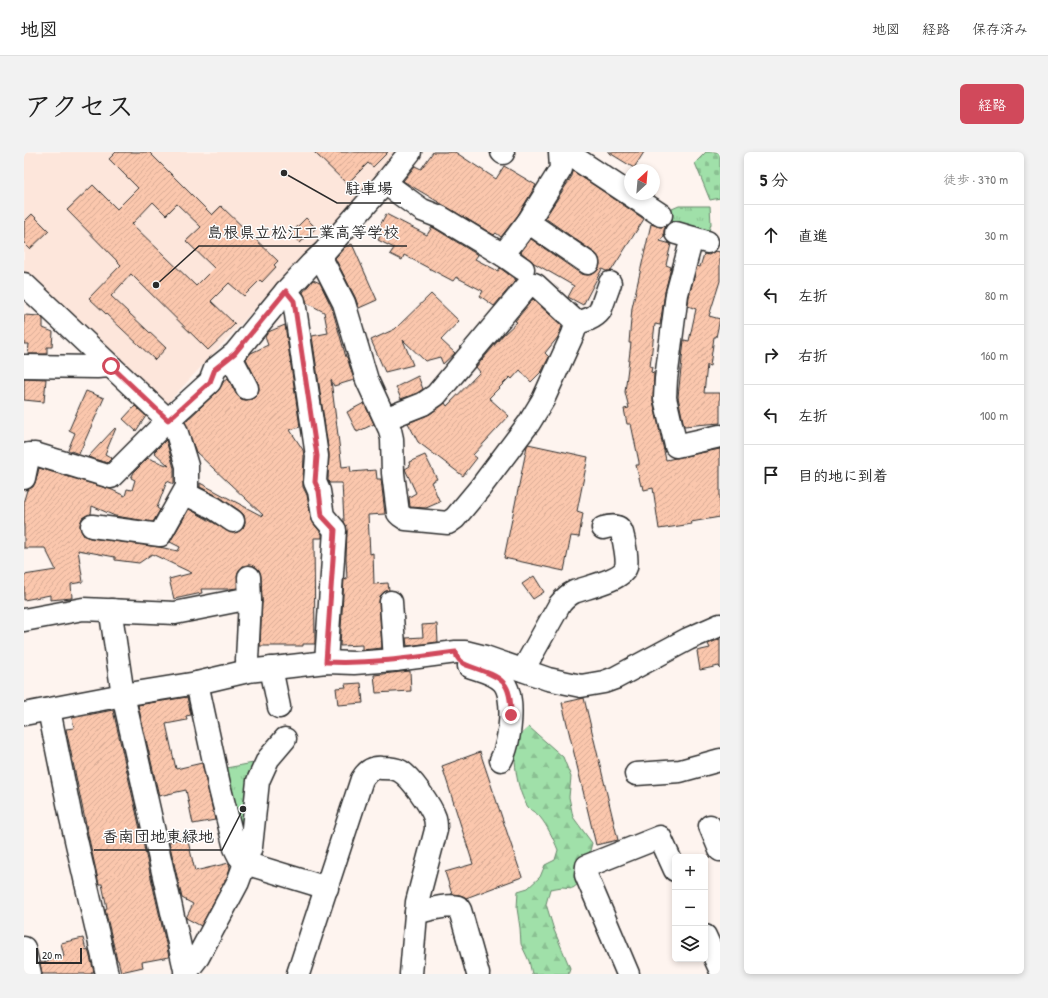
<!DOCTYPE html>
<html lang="ja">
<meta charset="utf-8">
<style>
body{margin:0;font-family:"Patrick Hand","Klee One",sans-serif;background:#f2f2f2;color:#222}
.controls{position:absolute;right:12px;bottom:12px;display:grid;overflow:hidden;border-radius:6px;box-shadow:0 2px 6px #0003}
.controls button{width:36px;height:36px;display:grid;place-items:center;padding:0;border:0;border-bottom:1px solid #e0e0e0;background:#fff;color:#222;font:20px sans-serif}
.compass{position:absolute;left:600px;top:12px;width:36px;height:36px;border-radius:50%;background:#fff;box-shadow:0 2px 6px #0003;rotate:26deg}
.scale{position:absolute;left:12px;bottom:10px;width:46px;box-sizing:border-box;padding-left:4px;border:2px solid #2b2b2b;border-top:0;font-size:11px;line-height:14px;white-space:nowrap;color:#2b2b2b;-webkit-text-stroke:3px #fff;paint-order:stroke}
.stop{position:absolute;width:12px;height:12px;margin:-9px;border:3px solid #d1495b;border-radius:50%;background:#fff}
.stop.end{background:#d1495b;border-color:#fff;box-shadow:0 1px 4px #0008}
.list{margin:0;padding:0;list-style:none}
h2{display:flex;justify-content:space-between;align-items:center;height:52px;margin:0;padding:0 16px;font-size:17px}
h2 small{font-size:13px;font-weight:400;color:#767676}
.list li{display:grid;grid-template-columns:26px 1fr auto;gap:12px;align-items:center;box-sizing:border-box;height:60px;padding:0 16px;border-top:1px solid #e0e0e0}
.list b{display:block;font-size:15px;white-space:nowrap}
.list em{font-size:13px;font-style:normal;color:#767676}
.icon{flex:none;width:22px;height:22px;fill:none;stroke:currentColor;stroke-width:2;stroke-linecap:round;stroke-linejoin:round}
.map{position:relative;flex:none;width:696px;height:822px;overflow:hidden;border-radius:6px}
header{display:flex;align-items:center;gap:24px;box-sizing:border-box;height:56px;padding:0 20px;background:#fff;border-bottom:1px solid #e0e0e0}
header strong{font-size:19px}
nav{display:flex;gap:22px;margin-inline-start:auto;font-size:14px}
.intro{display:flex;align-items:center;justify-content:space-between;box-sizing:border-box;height:96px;padding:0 24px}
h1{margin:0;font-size:28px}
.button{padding:10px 18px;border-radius:6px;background:#d1495b;color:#fff;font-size:14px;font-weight:700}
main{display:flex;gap:24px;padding:0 24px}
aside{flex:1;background:#fff;border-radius:6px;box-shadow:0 2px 6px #0003}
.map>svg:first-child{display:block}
.built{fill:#fde6db}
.forest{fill:url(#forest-firs);stroke:#66866a}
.cemetery{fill:url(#cemetery-stones);stroke:#66866a}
.park{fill:url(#park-tufts);stroke:#66866a}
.building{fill:url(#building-hatch);stroke:#2b2b2b;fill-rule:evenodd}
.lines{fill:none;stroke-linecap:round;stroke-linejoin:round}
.minor-casing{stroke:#2b2b2b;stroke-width:25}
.minor{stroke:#fff;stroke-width:22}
.route{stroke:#d1495b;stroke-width:5}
.leader{fill:none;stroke:#2b2b2b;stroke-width:1.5}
.callout-dot{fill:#2b2b2b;stroke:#fff;stroke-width:1.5}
.callout-label{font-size:16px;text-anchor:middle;font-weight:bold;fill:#2b2b2b;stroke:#fff;stroke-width:3;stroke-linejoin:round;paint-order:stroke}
</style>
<header>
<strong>地図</strong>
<nav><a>地図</a><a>経路</a><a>保存済み</a></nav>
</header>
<div class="intro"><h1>アクセス</h1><a class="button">経路</a></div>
<main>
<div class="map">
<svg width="696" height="822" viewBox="0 0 696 822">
<defs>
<pattern id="forest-firs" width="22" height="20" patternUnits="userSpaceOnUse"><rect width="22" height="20" fill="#a0e0a9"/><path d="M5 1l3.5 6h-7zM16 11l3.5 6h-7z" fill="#8ac092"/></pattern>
<pattern id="cemetery-stones" width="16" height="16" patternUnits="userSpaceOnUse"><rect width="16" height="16" fill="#a0e0a9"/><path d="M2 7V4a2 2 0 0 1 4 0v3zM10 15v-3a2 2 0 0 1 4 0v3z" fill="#8ac092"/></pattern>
<pattern id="park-tufts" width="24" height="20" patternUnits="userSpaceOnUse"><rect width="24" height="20" fill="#a0e0a9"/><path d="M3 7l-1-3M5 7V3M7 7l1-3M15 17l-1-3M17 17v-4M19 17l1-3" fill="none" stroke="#8ac092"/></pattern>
<pattern id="building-hatch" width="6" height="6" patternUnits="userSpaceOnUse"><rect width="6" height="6" fill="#fbc7ad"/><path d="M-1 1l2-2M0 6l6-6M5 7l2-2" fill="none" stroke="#d7ab95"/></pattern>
</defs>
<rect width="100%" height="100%" fill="#fef4ef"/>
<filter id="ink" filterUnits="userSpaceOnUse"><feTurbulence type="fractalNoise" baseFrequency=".025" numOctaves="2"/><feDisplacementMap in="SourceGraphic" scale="8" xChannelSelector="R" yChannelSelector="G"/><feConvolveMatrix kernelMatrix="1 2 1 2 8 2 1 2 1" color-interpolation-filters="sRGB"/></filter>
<g filter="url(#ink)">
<polygon class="built" points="0,0 373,0 291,92 140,255 0,123"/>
<path class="forest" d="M505,575L539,605L547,625L545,645L549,665L568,691L558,729L549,736L538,735L526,737L522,752L530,778L546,816L544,822H508L505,809L497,792L496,776L493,756L494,739L504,736L516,725L521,713L531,708L534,698C529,686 524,675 516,665C513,661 507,659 504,655C493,640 486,600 496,584C498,581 502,578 505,575Z"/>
<polygon class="cemetery" points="682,0 696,0 696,46 686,48 671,11"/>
<g class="park">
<polygon points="655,54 686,54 687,72 682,89 650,77 638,66 647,62 648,57"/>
<polygon points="235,610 219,691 202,616"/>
</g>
<g class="building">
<path d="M92,0H125L188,63L197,54L254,109L250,113L252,115L238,130L236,128L220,144L205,131L187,149L211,172L184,198L107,122L87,144L142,196L131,208L65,146L97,113L43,58L69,33L93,57L114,36L85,7ZM129,50L142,63L153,52L177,75L162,89L190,116L172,134L108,72Z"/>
<polygon points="290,0 364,0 349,15 344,11 323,32"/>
<polygon points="409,0 431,0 472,27 480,14 512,33 494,63 477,85 472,81 470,83 379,29 391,14 397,17"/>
<polygon points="584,0 620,0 610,16"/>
<polygon points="549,19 620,67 587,119 582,119 578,117 559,153 544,145 550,134 510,111 497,100 507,87 557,122 563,123 569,122 574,118 576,112 575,106 571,101 521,66 548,24"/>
<polygon points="8,62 25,79 6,97 0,91 0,70"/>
<polygon points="362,62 403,83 408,75 410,76 454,103 451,107 474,119 476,116 492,128 470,154 456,144 459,139 432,125 429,129 380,103 378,108 366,102 370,96 354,88 357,83 352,81"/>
<polygon points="282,66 292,76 276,91 266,82"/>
<polygon points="627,72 636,75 642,74 640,78 640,84 636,89 647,92 642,113 647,115 641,140 636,173 631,172 626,215 628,215 627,220 630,221 629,249 642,308 696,297 696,365 667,370 668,372 635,377 629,336 620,338 619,333 617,334 612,313 615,313 615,310 607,272 603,272 600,257 605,256 601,240 607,191 605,191 608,156"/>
<polygon points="328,92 353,148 335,156 331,145 311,106 321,95"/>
<polygon points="691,99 696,100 696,129 685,164 696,167 692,185 690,185 686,214 683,213 680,241 696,241 696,271 660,274 654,245 660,188 665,189 672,157 664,154 665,144 673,114 676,115 680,102 685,103"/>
<polygon points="289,128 296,131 308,156 322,205 323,205 330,228 310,234 307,228 318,315 326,314 327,320 352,318 353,327 357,327 361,362 344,363 346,402 349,401 350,432 364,431 365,438 360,440 356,444 355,450 358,496 338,498 338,493 316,494 320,427 323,428 322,406 323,379 320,369 318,331 305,331 304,328 305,302 288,184 304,181 300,160 283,151 279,140"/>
<polygon points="407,142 435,169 417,188 431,201 419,212 416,205 401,209 379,188 389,213 361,220 347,188 371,177"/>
<polygon points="509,147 538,174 537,177 534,185 521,201 525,205 518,219 507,230 496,218 488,227 486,225 465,246 485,264 449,303 453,306 439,324 394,290 384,271 406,262 421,251 423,254 456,220 452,215 479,183 493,170 491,169"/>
<polygon points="0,163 16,164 19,167 19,176 29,180 28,195 23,195 23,202 4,202 5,192 0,192"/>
<polygon points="261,173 276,275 266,278 279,298 280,304 279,329 279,335 283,343 287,366 290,372 298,382 298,386 290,386 291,492 279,492 279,494 236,494 238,450 237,424 235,418 230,414 225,413 219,414 214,420 213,436 205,437 177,437 178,441 150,447 145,427 168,421 128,402 115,411 91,408 91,405 54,398 59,430 47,432 48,446 26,448 26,443 0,448 0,423 32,418 21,396 0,396 0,348 3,338 9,335 12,329 15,316 86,337 101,344 103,337 108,338 111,328 107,326 110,320 124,306 145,314 130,300 142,288 150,316 150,332 143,329 133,356 136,358 129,370 91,364 68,354 67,362 63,363 58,366 56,373 57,379 60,384 66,386 135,395 154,399 156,395 146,390 165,357 208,381 214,380 219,376 221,370 220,363 216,359 197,346 176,335 176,331 238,364 239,363 172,300 161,270 194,239 200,229 204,226 212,242 217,247 222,248 228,247 233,243 235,237 234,231 222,207 227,201 244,193 241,185 244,180"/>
<polygon points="394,224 399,237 393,241 377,247 372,235"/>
<polygon points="0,226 22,227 20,250 0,248"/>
<polygon points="62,239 80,246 55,302 44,298 51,281 45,278"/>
<polygon points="340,251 350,272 333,280 323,260"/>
<polygon points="111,254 122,264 112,279 99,267"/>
<polygon points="91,276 92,276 81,302 88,306 83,311 64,305"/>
<polygon points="504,292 564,305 553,359 559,361 555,385 547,384 540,419 480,406 503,294"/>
<polygon points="401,303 413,327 407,330 416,350 402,356 386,355 385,345 392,341 381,317 386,314 385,310"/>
<polygon points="510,424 520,440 509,447 498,432"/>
<polygon points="413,472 414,490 383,494 382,486 399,485 398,473"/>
<polygon points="696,487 696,517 695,514 676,518 673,499 686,496 684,492"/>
<polygon points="386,519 387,539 352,541 350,523"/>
<polygon points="337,531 339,551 314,553 312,536 322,535 321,532"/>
<polygon points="163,545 167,563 162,564 163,568 142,572 152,617 178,611 191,668 169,672 162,638 135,644 114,553"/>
<polygon points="560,546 594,688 572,693 538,551"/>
<polygon points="89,558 145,805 118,810 119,815 97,820 94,808 93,808 81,757 83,756 78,732 75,732 65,687 42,577 50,576 48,566"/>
<polygon points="456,600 498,725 442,746 436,743 428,742 421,720 449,712 418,614"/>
<polygon points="163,685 171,719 205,711 206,716 203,725 177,774 162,766 169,752 158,746 145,690"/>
<polygon points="59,786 62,798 64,797 70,820 68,820 68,822 18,822 16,811 40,804 37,791"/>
</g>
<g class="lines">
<defs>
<g id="minor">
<polyline points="478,0 479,1"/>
<polyline points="542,0 637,63"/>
<polyline points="361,31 398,58 416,65 479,103 504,70 537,17 536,0"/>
<polyline points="504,70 564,111"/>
<polyline points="652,81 683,90"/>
<polyline points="668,86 653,142 642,227 641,246 652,294 696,284"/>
<polyline points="479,103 499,117"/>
<polyline points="296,104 320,151 343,228 366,278 368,287 369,321 374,361 376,363 382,367 424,371 431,366 456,336 505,271 519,248 549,182 551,176 550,168 512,133 510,132 505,132 412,243 399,252 361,267"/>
<polyline points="0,132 144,268 152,278 163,314 163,335 136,383 68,374"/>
<polyline points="262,139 270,149 293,304 291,330 295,339 299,364 311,378 302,510"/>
<path d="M551,171C560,169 570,167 576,159L586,131"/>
<polyline points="207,205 223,236"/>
<polyline points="0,214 73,215 87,214"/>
<polyline points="0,303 11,302 87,325 144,268 186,230 191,217 211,201 262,139 287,112 300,100 361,31 386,0"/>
<polyline points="0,326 5,302"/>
<polyline points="160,341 190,356 209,369"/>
<polyline points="225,425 226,449"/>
<polyline points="367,450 371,508"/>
<polyline points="88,458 88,469 99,543 162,822"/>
<polyline points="0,468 59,457 151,461 216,448 226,449 223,508 224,519"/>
<path d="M445,514C456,518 471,521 479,530C492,544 486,592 477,608"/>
<polyline points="247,516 255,555"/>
<path d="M499,518L536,452C540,447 544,443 550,440C563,435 598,428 602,415C604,408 600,388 598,381C595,372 586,374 579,376"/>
<polyline points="173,531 196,637 211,696 215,704 221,711 303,736"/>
<polyline points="25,558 47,666 83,822"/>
<polyline points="0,562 99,543 173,531 224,519 302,510 330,511 371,508 432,500 441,500 461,505 524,527 557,534 580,530 591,526 664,487 696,473"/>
<polyline points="612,622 656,619 696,608"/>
<polyline points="686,674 696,698"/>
<path d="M392,761C404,758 421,752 434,755L436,758L454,822"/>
<polyline points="681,784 696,817"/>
<polyline points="0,796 6,822"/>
<polyline points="161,822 174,805 214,730 227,695 234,629 244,607 261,587"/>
<path d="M274,822L338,627C343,619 349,615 358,616C364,616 371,616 376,619C387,625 407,654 411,666C412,670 412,674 412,678L393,750L387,822"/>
<polyline points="604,822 562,723 563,714 636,685 651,718"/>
</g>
</defs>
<use href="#minor" class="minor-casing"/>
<use href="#minor" class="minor"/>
</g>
</g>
<g class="lines" filter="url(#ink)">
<path class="route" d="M87,214L144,268L186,230L191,217L211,201L262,139L270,149L293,304L291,330L295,339L298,364L311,378L302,510C347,512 388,506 432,500L433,505C436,511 442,513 448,515C479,526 487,529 487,563"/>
</g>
<path class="leader" d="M260 21L313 51H377M132 133L175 94H383M219 657L198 698H70"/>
<g class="callout-dot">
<circle cx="260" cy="21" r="4"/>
<circle cx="132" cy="133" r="4"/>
<circle cx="219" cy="657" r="4"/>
</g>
<g class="callout-label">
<text x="345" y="42">駐車場</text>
<text x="279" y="86">島根県立松江工業高等学校</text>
<text x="134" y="690">香南団地東緑地</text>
</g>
</svg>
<div class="controls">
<button>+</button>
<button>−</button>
<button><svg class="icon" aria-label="layers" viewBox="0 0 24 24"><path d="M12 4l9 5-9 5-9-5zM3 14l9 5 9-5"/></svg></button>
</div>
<svg class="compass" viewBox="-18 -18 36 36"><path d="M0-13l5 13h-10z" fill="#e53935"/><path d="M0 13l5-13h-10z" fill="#767676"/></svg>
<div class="scale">20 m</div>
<div class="stop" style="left:87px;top:214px"></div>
<div class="stop end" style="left:487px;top:563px"></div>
</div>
<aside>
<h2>5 分<small>徒歩 · 370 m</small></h2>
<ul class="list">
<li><svg class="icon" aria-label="ahead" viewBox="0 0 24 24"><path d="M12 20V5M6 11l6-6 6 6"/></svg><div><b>直進</b></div><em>30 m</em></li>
<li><svg class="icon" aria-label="left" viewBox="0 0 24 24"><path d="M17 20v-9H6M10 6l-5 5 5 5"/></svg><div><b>左折</b></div><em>80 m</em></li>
<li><svg class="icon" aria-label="right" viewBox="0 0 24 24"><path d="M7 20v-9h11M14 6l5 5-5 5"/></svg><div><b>右折</b></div><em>160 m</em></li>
<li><svg class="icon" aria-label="left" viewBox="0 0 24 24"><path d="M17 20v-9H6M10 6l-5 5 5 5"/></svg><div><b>左折</b></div><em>100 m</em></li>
<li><svg class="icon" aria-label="arrive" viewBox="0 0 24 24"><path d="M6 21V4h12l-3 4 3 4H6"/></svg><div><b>目的地に到着</b></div></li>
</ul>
</aside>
</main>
